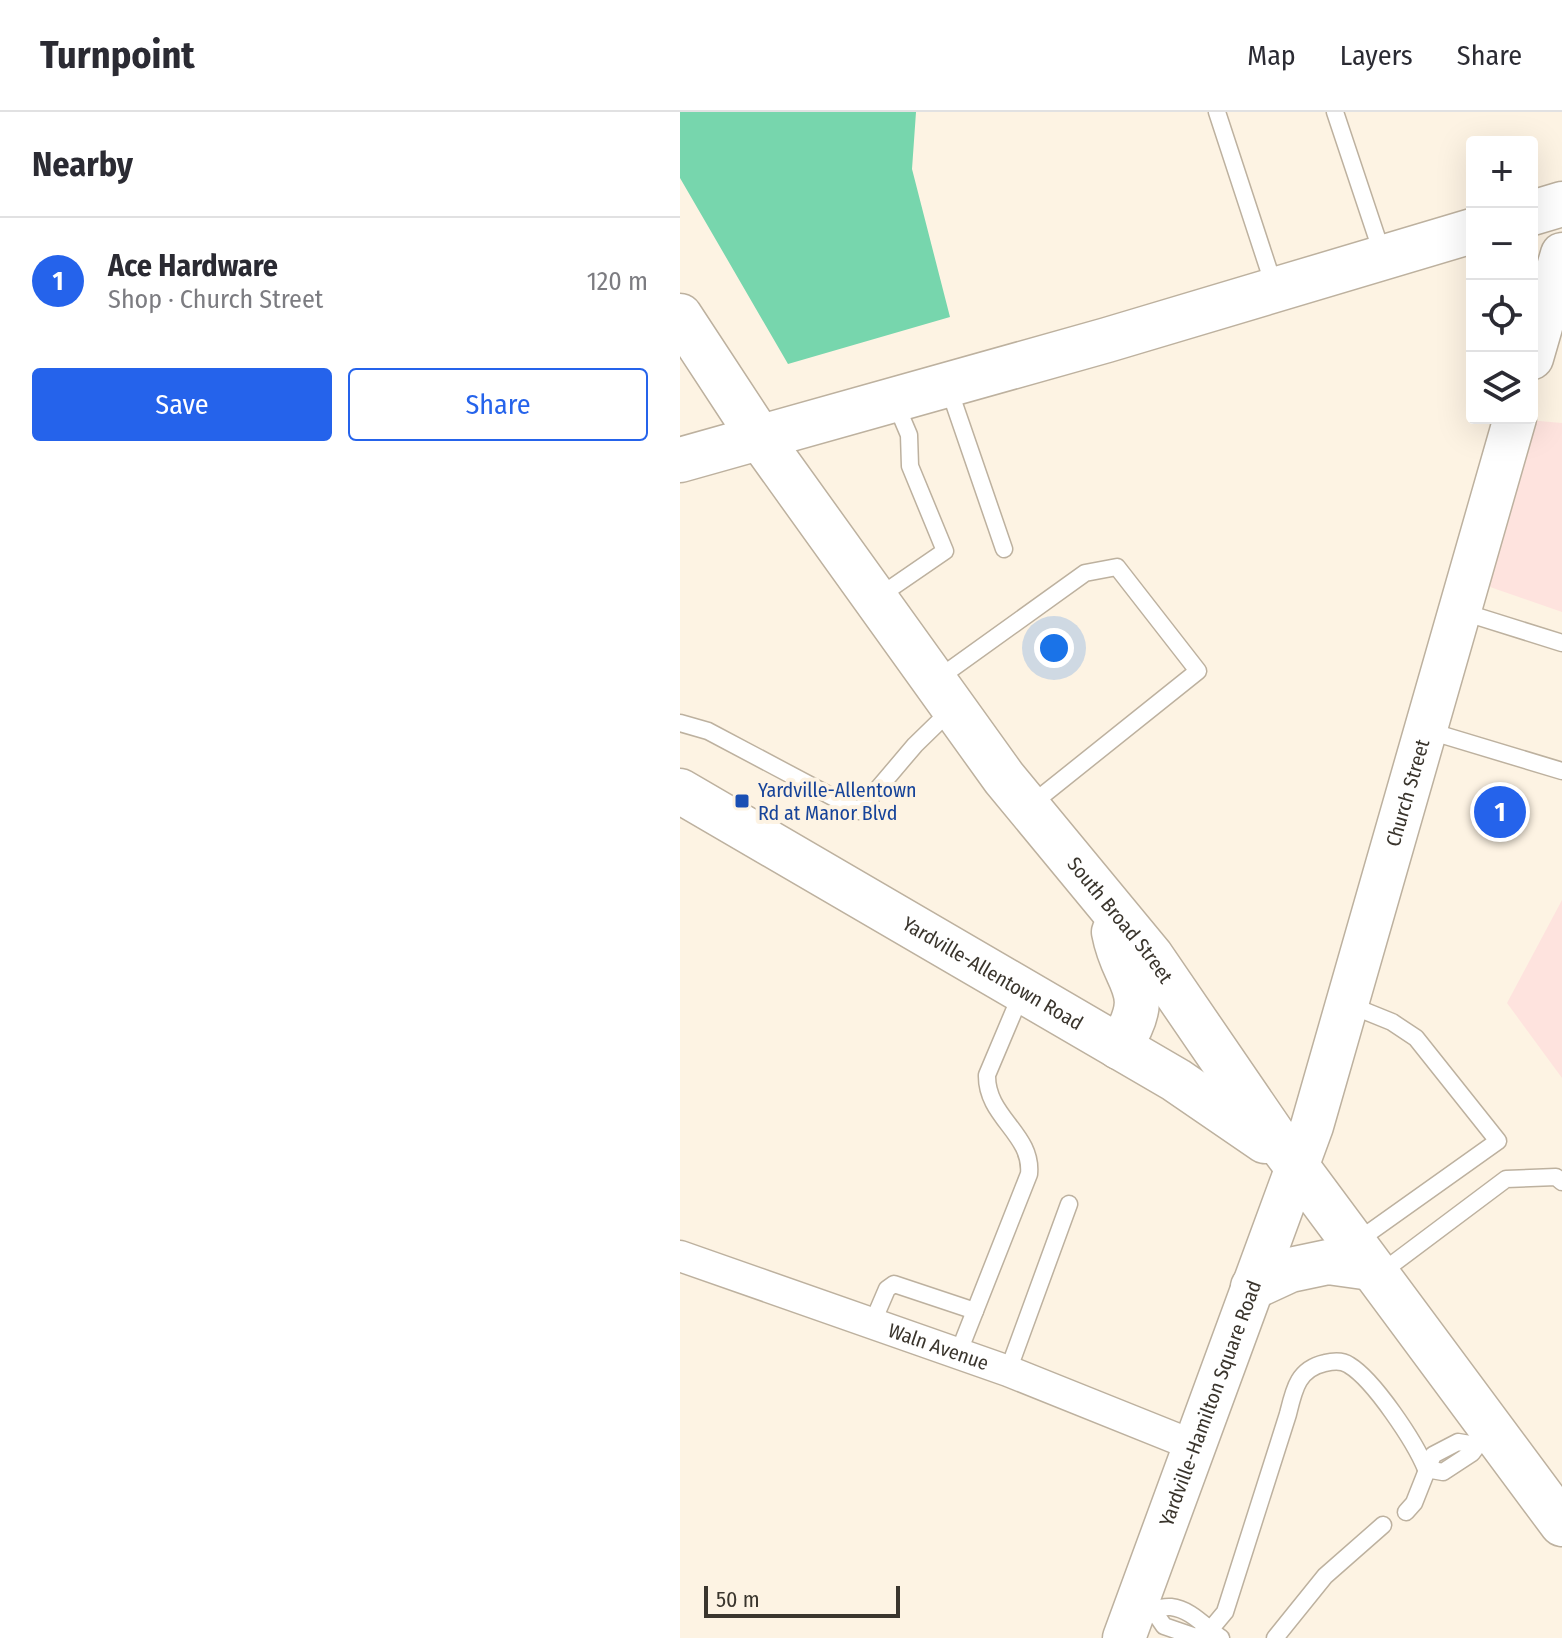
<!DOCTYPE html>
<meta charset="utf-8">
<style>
body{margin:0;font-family:"Fira Sans Condensed",sans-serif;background:#f7f7f7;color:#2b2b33}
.controls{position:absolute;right:24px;top:24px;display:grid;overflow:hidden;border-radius:8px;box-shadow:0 8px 32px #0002}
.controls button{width:72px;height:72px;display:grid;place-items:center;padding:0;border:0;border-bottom:2px solid #e1e1e2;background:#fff;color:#2b2b33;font:40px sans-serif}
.scale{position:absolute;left:24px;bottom:20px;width:196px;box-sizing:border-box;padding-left:8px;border:4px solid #3a352d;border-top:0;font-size:22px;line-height:28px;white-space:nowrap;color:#3a352d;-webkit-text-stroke:6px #fdf3e3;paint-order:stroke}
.you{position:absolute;left:374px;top:536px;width:28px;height:28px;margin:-20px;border:6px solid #fff;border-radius:50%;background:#1a73e8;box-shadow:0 0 0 12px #1a73e833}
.badge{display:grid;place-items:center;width:52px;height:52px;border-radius:50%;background:#2563eb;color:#fff;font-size:26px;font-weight:700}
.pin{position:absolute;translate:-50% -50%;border:4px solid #fff;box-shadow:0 2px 8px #0006}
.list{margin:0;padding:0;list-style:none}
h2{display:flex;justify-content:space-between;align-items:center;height:104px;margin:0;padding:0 32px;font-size:34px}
h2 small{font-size:26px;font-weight:400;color:#7c7c81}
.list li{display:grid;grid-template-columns:52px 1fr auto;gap:24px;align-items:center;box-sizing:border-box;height:128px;padding:0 32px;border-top:2px solid #e1e1e2}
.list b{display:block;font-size:30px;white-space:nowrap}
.list p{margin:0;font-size:26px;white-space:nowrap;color:#7c7c81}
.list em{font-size:26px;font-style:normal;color:#7c7c81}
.actions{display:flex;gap:16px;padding:24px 32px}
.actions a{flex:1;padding:18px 0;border:2px solid #2563eb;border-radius:8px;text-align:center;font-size:28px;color:#2563eb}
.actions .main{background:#2563eb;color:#fff}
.icon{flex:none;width:44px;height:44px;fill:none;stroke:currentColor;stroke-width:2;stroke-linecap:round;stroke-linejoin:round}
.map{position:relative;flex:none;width:882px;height:1526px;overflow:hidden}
header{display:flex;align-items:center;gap:48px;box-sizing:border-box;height:112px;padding:0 40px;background:#fff;border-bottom:2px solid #e1e1e2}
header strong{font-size:38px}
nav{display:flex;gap:44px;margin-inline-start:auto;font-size:28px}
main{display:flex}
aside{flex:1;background:#fff}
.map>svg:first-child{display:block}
.industrial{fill:#fee3de}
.forest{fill:#77d6ad}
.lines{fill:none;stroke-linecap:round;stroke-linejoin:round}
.lane-casing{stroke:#bdb19f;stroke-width:19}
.street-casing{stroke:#bdb19f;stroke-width:33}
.secondary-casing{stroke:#bdb19f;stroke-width:45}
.primary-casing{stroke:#bdb19f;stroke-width:47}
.lane{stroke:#fff;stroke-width:16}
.street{stroke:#fff;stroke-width:30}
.secondary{stroke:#fff;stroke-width:42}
.primary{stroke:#fff;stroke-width:44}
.transit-dot{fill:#1a4fb4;stroke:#fdf3e3;stroke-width:3}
.labels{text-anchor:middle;stroke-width:8;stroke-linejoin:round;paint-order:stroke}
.transit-label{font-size:20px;fill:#164399;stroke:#fdf3e3;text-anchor:start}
.street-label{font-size:20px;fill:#3a352d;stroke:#fdf3e3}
</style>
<header>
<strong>Turnpoint</strong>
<nav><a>Map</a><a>Layers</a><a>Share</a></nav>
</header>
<main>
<aside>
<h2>Nearby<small></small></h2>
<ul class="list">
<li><span class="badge">1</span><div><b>Ace Hardware</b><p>Shop · Church Street</p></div><em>120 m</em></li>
</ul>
<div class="actions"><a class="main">Save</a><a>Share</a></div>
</aside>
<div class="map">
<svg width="882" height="1526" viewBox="0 0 882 1526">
<rect width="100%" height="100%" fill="#fdf3e3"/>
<g class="industrial">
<polygon points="834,307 882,311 882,500 790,468"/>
<polygon points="882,788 882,966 827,891"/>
</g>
<polygon class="forest" points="0,0 236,0 232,57 270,205 108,252 0,66"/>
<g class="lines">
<defs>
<g id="lane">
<polyline points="537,0 595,177"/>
<polyline points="655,0 703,144"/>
<polyline points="268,274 324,437"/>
<polyline points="198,485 265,439 230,354 229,323 215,290"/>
<polyline points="780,499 882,531"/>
<polyline points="256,568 405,461 437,455 518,559 348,695"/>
<polyline points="0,611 28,619 179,699 235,633 272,597"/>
<polyline points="746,618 882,659"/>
<polyline points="670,893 712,910 736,926 818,1029 676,1130"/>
<polyline points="698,1163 826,1067 876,1065 882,1070"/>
<polyline points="192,1212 207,1177 214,1172 295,1199"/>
<path d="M278,1242L349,1062C353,1022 306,1005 307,963L342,880"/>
<polyline points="328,1259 389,1092"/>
<polyline points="746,1357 763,1360 792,1341 800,1330"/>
<polyline points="726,1400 734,1391 753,1343 778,1330 796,1333"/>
<path d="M466,1496C476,1499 482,1494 491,1495C511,1497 526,1516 541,1526"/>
<path d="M473,1498L484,1514L516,1525L530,1518L545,1500L608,1302C614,1277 618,1257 645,1251C653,1249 662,1248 669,1253C694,1268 735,1330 746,1357"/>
<polyline points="595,1526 645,1464 703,1413"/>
</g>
<g id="street">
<path id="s1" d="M0,1144L328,1259L515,1334"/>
</g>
<g id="secondary">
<polyline points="852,246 882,142"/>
<path id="s2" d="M444,1526L632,1014L835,306"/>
</g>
<g id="primary">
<polyline points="852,101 882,92"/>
<path id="s3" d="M0,204L80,326L324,666L471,844L592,1021L882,1412"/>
<polyline points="0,348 427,228 792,119"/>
<path id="s4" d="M0,679L496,968L585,1029"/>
<path d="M434,820C444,874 477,877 439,935"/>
<polyline points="573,1175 610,1158 648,1150 691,1156"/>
</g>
</defs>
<use href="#lane" class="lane-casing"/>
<use href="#street" class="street-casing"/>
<use href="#secondary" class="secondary-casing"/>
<use href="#primary" class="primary-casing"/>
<use href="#lane" class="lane"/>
<use href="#street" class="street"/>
<use href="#secondary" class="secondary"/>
<use href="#primary" class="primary"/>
</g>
<rect class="transit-dot" x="54" y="681" width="16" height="16" rx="4"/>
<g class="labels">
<g class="transit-label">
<text x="78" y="685">Yardville-Allentown<tspan x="78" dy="23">Rd at Manor Blvd</tspan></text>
</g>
<g class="street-label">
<text dy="7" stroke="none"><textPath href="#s2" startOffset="892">Church Street</textPath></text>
<text dy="7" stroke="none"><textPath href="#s3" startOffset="748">South Broad Street</textPath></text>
<text dy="7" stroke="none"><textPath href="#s4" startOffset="362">Yardville-Allentown Road</textPath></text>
<text dy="7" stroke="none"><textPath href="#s1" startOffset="274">Waln Avenue</textPath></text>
<text dy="7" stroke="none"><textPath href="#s2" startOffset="250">Yardville-Hamilton Square Road</textPath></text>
</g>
</g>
</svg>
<div class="controls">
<button>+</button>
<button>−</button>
<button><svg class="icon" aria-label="locate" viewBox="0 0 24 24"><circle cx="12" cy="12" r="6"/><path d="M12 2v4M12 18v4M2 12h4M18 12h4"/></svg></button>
<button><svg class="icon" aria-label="layers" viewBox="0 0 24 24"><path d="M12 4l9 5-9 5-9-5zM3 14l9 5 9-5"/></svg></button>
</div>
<div class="scale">50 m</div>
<div class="you"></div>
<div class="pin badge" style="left:820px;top:700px">1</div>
</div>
</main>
